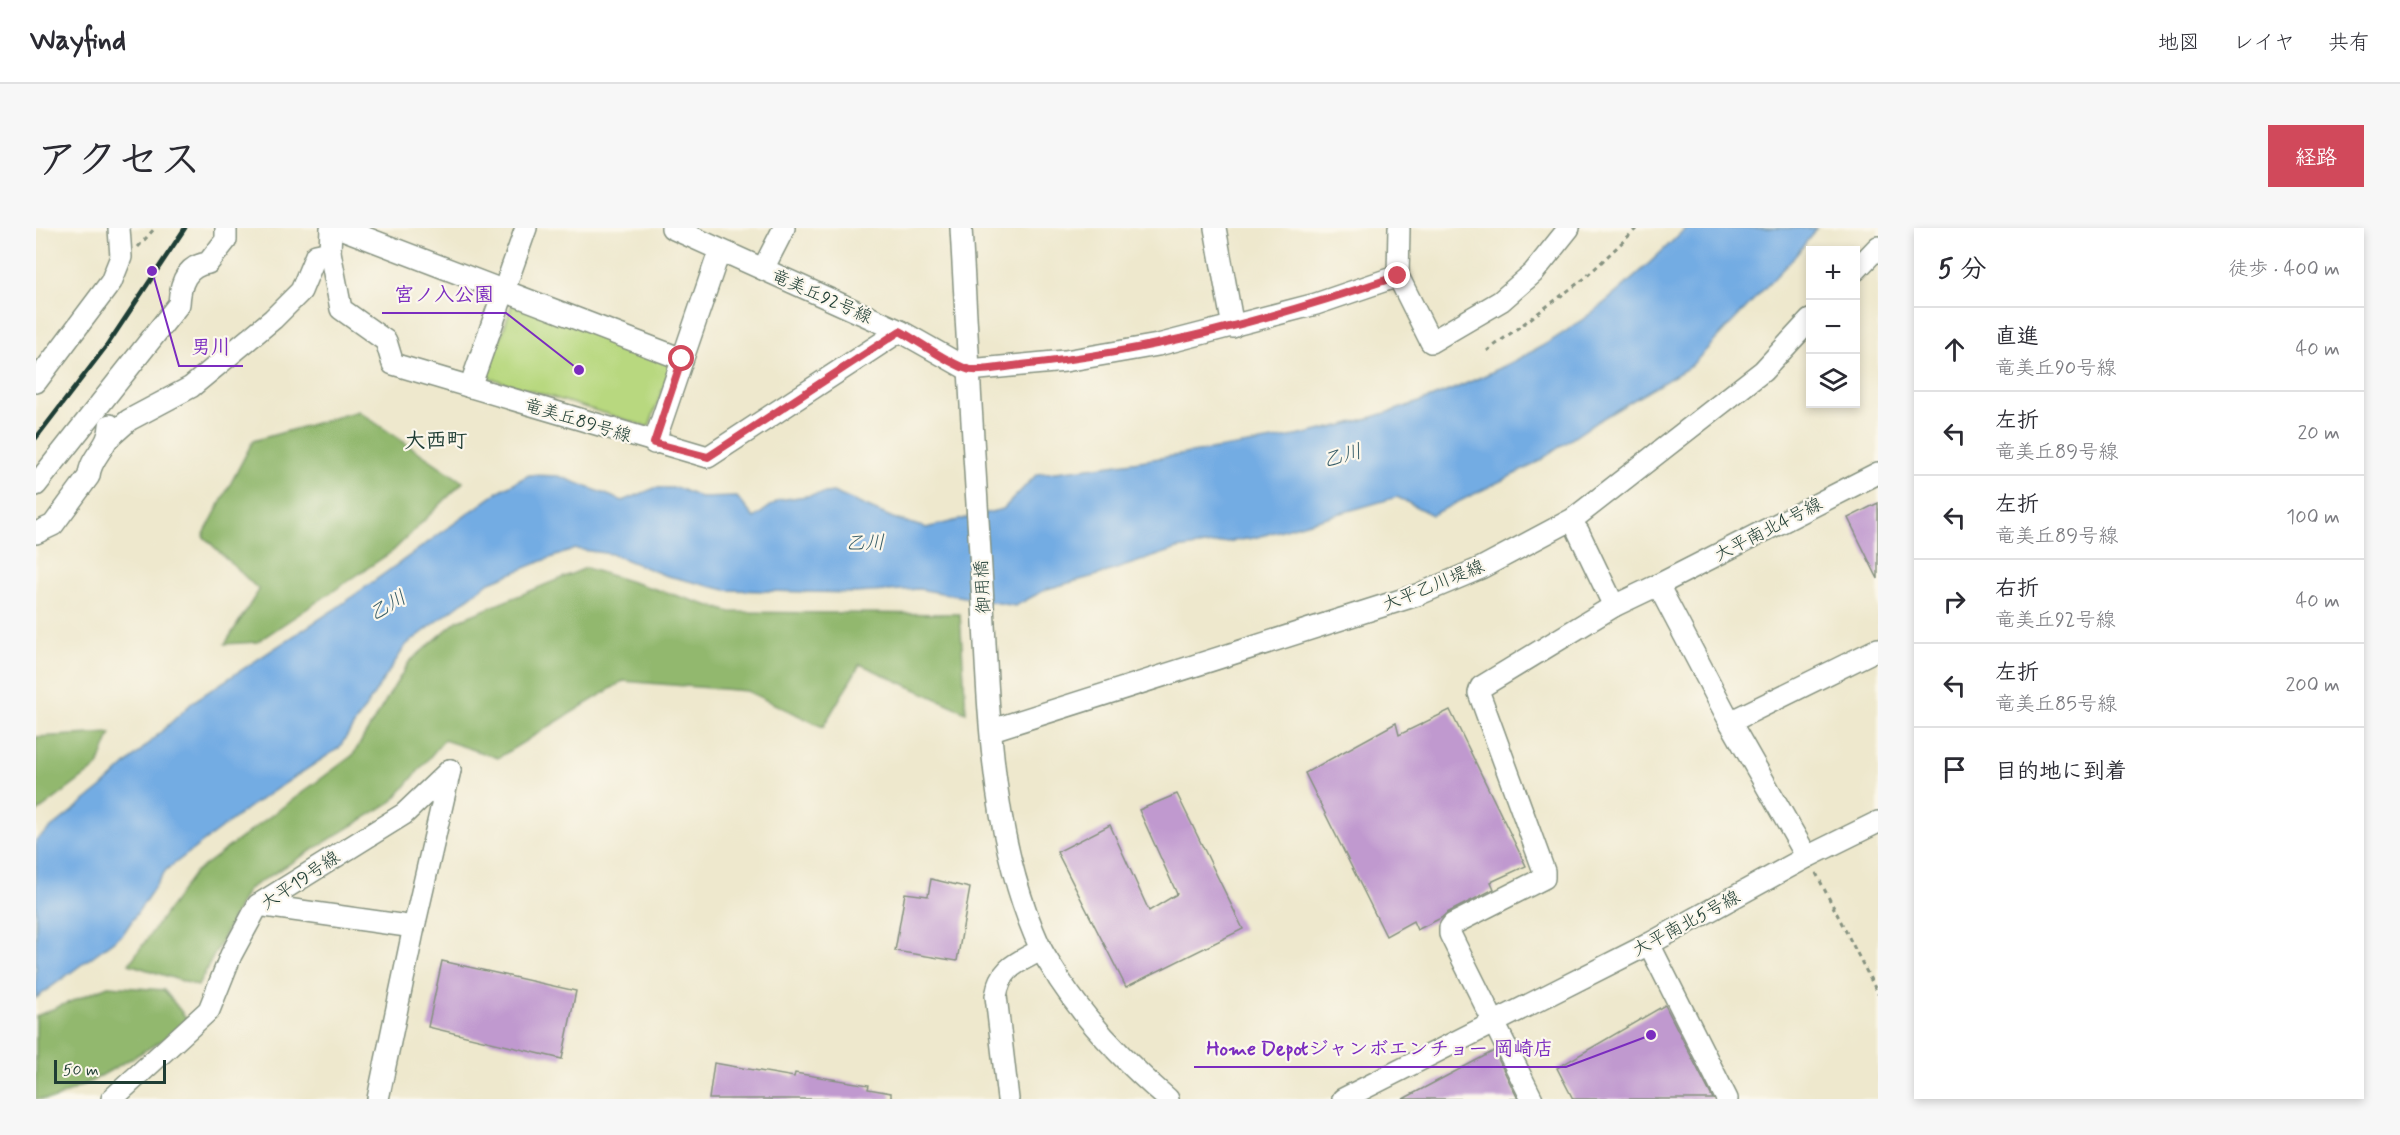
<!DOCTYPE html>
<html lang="ja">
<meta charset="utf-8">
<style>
body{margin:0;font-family:Mynerve,"Klee One",sans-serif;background:#f7f7f7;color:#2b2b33}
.controls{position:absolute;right:18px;top:18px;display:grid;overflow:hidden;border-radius:0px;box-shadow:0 3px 9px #0003}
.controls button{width:54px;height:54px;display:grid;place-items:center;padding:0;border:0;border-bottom:2px solid #e1e1e2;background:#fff;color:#2b2b33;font:30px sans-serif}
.scale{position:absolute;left:18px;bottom:15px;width:112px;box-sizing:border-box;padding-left:6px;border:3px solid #1f3d34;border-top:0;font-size:16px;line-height:21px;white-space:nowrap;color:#1f3d34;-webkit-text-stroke:4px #fbf7ec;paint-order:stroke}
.stop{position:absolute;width:18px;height:18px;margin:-14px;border:4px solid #d1495b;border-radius:50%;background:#fff}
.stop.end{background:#d1495b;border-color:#fff;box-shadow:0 2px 6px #0008}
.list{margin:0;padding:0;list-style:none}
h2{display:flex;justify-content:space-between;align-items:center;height:78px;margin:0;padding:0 24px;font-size:26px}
h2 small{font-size:20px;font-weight:400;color:#7c7c81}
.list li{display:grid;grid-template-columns:39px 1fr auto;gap:18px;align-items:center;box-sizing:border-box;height:84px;padding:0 24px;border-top:2px solid #e1e1e2}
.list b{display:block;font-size:22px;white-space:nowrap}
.list p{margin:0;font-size:20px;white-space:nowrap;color:#7c7c81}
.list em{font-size:20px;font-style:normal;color:#7c7c81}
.icon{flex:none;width:33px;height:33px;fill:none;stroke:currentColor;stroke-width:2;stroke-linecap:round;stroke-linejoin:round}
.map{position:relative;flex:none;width:1842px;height:871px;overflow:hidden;border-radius:0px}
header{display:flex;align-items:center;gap:36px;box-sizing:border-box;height:84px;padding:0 30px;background:#fff;border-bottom:2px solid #e1e1e2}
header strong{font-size:28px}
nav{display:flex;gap:33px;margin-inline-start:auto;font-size:21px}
.intro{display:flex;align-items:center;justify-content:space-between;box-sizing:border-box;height:144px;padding:0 36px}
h1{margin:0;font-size:42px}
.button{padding:15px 27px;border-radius:0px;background:#d1495b;color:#fff;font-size:21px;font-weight:700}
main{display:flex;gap:36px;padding:0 36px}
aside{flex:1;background:#fff;border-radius:0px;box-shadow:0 3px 9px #0003}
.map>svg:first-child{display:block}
.green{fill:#b8d87f;stroke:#6c8a5a;stroke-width:1.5}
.forest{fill:#92b86e;stroke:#587a51;stroke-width:1.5}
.water{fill:#73ace3;stroke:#49748c;stroke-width:1.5}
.building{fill:#c099cf}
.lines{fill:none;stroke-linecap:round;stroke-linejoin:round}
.minor-casing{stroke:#869280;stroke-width:24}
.path{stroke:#869280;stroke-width:3;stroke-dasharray:4.5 4.5;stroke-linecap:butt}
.minor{stroke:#fff;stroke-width:21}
.rail{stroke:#1f3d34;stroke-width:4.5}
.route{stroke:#d1495b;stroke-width:8}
.labels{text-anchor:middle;stroke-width:4.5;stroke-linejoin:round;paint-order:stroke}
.street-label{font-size:18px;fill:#1f3d34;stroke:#fbf7ec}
.water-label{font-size:20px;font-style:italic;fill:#385e69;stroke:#fbf7ec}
.quarter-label{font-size:21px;font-weight:bold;fill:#1f3d34;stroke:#fbf7ec}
.leader{fill:none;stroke:#7b2cbf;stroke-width:2}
.callout-dot{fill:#7b2cbf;stroke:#fbf7ec;stroke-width:2}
.callout-label{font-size:20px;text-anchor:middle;font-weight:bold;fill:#7b2cbf;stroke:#fbf7ec;stroke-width:4.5;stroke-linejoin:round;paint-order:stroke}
</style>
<header>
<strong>Wayfind</strong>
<nav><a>地図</a><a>レイヤ</a><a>共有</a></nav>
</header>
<div class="intro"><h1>アクセス</h1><a class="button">経路</a></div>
<main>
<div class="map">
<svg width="1842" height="871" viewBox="0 0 1842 871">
<rect width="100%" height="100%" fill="#fbf7ec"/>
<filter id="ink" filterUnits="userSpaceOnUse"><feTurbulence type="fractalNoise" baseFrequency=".0167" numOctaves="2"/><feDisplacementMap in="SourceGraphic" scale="12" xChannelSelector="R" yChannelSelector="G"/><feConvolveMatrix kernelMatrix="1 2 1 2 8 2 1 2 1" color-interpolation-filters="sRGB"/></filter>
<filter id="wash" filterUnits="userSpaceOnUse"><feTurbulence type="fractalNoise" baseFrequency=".008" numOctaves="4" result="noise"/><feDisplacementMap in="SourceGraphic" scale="24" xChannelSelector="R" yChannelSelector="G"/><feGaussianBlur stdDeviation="1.35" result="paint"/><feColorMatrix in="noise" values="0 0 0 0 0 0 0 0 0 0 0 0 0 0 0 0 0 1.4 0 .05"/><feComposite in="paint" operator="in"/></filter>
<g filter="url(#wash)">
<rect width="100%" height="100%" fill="#eee8cd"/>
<polygon class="green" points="477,74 636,135 613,199 451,149"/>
<g class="forest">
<polygon points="322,183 427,254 357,323 221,414 189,416 223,362 167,308 217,213"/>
<polygon points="550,340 694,384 924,386 930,484 824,436 787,499 711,463 587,453 462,530 408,512 357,573 212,661 162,758 93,736 159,644 317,527 373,434 421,393"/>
<polygon points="75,505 62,538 0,585 0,509"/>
<polygon points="72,758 128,762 155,796 56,853 18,871 0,871 0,788"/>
</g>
<path class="water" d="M1650,0H1781L1760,27L1655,138L1562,193L1497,237L1396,287L1361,269L1218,310L1141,321L1062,347L1011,361L979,378L883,361L819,365L690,362L628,347L576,326L539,321L506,333L452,355L370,417L303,520L216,577L130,642L87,706L0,770V612L65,560L158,473L299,381L465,262L493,247L523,248L587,273L619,260H642L665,270L701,269L718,290L743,272L797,264L857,290L890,300L967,281L1001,246C1061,240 1120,231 1180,221C1211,216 1243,212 1274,205C1352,188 1429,161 1499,122C1556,91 1604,45 1650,0Z"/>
<g id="blocks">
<g class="building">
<polygon points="1842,275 1842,351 1812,290"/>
<polygon points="1414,482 1490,638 1455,654 1458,661 1411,685 1405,690 1381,702 1377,693 1350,708 1269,545 1360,495 1363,507"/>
<polygon points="1141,566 1207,701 1090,759 1021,624 1074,597 1113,683 1141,666 1103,582"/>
<polygon points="895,651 934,660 921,733 859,723 869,665 892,668"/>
<polygon points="406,733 540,763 526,831 392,799"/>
<polygon points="1629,777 1677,871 1537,871 1521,840"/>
<polygon points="1458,823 1482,871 1367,871"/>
<polygon points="678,835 758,849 759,845 833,857 832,861 855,865 855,871 673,871"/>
</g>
</g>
</g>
<g filter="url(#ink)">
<use href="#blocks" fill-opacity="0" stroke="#869280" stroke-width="1.5"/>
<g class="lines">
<defs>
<g id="minor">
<polyline points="295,0 294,24 305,81 350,113 357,136 672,229 864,103"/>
<polyline points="304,0 646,131"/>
<polyline points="636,0 864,103 933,142 1029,133 1122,117 1280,76 1362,48"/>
<path d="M925,0C931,119 939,239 946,358C953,480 953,606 1004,719C1009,730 1017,740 1023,751C1053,797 1090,835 1132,871"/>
<polyline points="1179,0 1197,99"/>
<polyline points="1363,0 1362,48 1395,114 1465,73 1497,45 1533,0"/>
<polyline points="727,41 748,0"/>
<polyline points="1820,42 1842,19"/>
<polyline points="0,154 75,54 85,29 83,0"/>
<polyline points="434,159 490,0"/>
<polyline points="74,209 93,192 155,159 237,91 265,63 280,27 294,24"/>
<polyline points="618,215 681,30 693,26"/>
<path d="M0,257L143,76C144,56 150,38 172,35L190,12V0"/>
<polyline points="1542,303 1578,378"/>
<path d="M0,305L17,297L53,248C54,228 74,219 74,197"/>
<polyline points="1622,357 1842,245"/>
<polyline points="1694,494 1771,629"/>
<polyline points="956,502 1381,367 1445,340 1537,291 1727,143 1774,92"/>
<polyline points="222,677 378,699"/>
<polyline points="1613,716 1691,871"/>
<polyline points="76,871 173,782 195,727 222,677 368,586 414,542"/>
<polyline points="342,871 378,699 414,542"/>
<path d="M972,871L960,768C965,739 981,735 1005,722"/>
<polyline points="1307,871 1613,716 1771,629 1842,594"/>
<polyline points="1496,871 1414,706 1414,700 1417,696 1508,650 1508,643 1443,465 1445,459 1578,378 1622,357 1694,494 1842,421"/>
</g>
</defs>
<use href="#minor" class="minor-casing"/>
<g class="path">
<polyline points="102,19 119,0"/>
<polyline points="1451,123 1549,50 1601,0"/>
<polyline points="1780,645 1842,766"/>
</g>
<use href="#minor" class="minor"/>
<polyline class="rail" points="0,210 72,116 149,0"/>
</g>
</g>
<g class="lines" filter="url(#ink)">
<path class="route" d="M646,131L618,215L672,229L864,103C882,113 912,135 931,141C942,145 972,138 985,137C1116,124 1238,90 1362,48"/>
</g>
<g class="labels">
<g class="street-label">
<text transform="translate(786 68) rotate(24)" y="6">竜美丘92号線</text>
<text transform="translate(542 192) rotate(17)" y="6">竜美丘89号線</text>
<text transform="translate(1732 301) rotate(-27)" y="6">大平南北4号線</text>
<text transform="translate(1397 357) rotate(-22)" y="6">大平乙川堤線</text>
<text transform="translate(946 359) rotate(-93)" y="6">御用橋</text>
<text transform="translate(264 652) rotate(-34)" y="6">大平19号線</text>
<text transform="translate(1650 695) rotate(-28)" y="6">大平南北5号線</text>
</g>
<g class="water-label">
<text transform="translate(1306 227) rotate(-15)" y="7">乙川</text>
<text transform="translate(829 314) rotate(-1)" y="7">乙川</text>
<text transform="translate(351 377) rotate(-30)" y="7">乙川</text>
</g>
<g class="quarter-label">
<text x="400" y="219">大西町</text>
</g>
</g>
<path class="leader" d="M543 142L470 85H346M116 43L143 138H207M1615 807L1530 839H1158"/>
<g class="callout-dot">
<circle cx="543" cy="142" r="6"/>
<circle cx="116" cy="43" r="6"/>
<circle cx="1615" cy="807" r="6"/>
</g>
<g class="callout-label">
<text x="408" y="73">宮ノ入公園</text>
<text x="175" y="126">男川</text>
<text x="1344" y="827">Home Depotジャンボエンチョー 岡崎店</text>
</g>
</svg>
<div class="controls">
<button>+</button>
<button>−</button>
<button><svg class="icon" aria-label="layers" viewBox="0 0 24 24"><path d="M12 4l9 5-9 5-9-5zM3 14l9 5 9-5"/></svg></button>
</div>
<div class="scale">50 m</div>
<div class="stop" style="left:646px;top:131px"></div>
<div class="stop end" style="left:1362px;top:48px"></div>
</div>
<aside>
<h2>5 分<small>徒歩 · 400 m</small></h2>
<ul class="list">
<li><svg class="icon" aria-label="ahead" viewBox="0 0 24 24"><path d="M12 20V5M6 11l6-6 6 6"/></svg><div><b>直進</b><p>竜美丘90号線</p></div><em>40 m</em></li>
<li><svg class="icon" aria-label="left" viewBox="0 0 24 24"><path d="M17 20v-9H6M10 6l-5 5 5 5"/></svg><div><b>左折</b><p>竜美丘89号線</p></div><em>20 m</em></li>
<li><svg class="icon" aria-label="left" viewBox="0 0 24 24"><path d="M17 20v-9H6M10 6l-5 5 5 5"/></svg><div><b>左折</b><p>竜美丘89号線</p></div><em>100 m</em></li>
<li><svg class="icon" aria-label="right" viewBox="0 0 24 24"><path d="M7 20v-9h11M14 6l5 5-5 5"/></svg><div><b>右折</b><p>竜美丘92号線</p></div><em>40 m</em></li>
<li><svg class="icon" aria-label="left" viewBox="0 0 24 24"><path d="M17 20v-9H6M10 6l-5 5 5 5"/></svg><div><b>左折</b><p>竜美丘85号線</p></div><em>200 m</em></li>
<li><svg class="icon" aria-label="arrive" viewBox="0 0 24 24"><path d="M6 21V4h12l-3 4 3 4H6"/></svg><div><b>目的地に到着</b></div></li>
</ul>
</aside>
</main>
